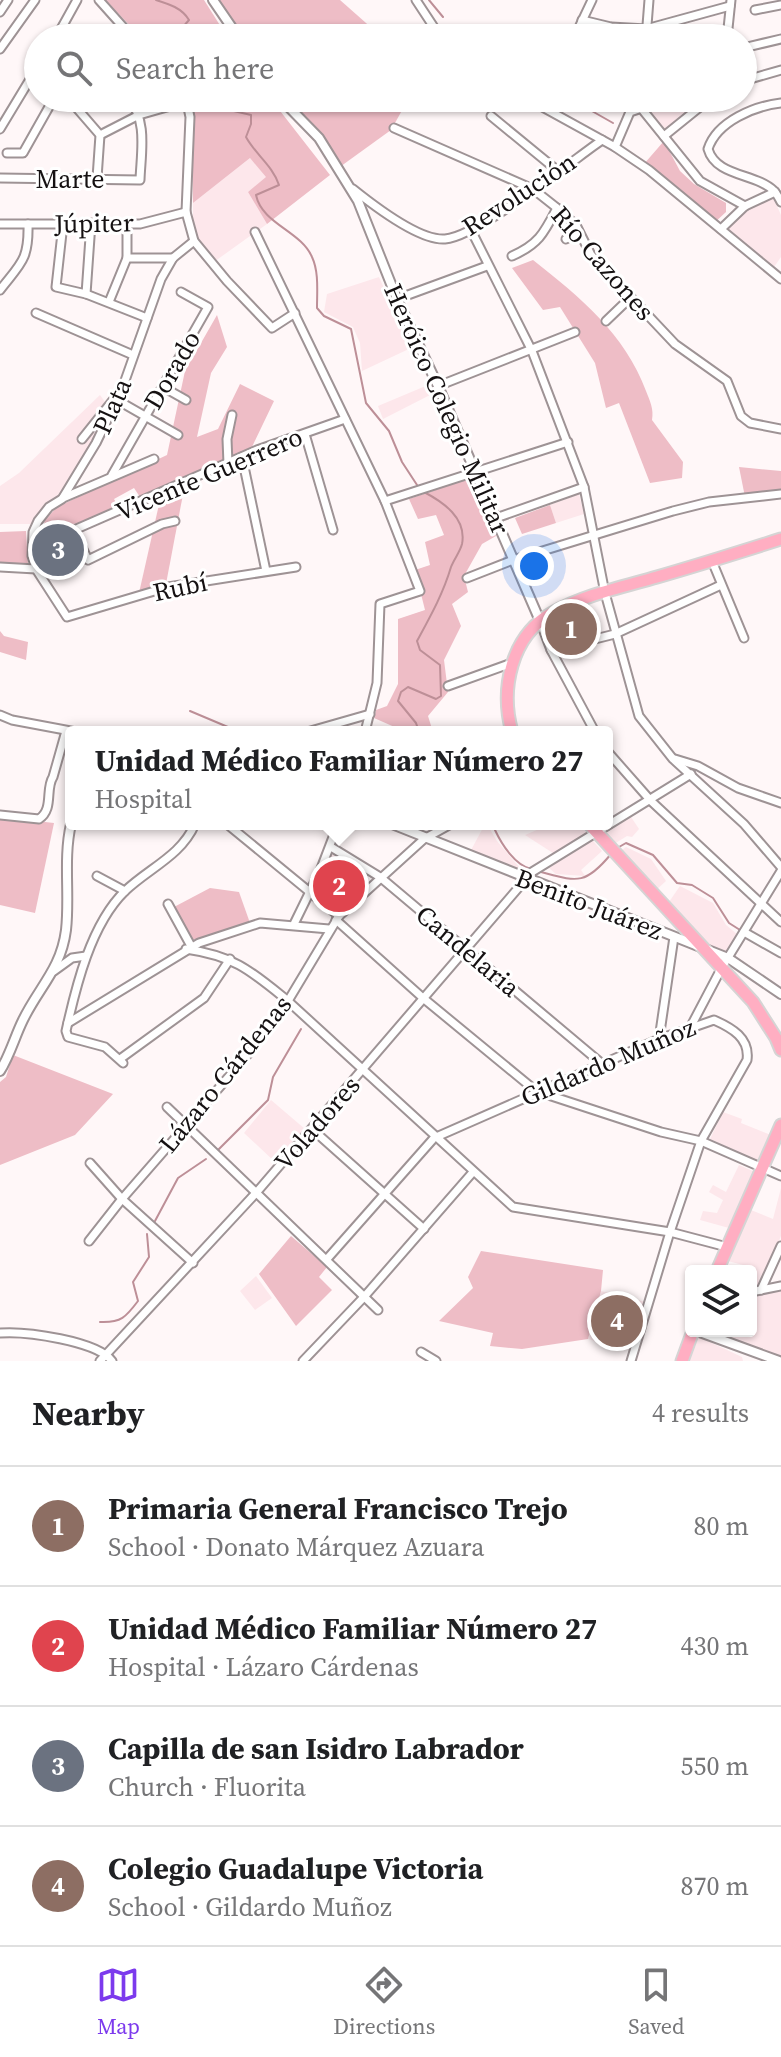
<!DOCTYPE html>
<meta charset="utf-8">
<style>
body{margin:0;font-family:"Source Serif 4",serif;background:#f2f2f2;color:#202124}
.controls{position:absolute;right:24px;bottom:24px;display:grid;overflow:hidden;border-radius:8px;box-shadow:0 2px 6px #0004}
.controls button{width:72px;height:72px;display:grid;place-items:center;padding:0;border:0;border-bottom:2px solid #e0e0e0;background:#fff;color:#202124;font:40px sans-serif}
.you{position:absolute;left:534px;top:566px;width:28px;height:28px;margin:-20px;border:6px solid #fff;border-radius:50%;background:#1a73e8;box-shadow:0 0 0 12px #1a73e833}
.badge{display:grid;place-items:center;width:52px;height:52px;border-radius:50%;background:#7c3aed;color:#fff;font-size:26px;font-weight:700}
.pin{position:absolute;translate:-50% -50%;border:4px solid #fff;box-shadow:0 2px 8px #0006}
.popup{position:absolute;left:65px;top:726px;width:548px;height:104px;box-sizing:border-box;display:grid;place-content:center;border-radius:8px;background:#fff;filter:drop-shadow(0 2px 6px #0005);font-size:26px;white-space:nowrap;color:#757577}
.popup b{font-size:30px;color:#202124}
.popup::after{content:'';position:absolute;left:50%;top:100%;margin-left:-16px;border:16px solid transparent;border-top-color:#fff}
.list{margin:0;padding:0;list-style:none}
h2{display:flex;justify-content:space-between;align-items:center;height:104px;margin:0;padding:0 32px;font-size:34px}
h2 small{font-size:26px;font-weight:400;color:#757577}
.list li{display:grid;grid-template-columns:52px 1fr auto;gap:24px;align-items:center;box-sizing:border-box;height:120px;padding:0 32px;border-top:2px solid #e0e0e0}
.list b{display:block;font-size:30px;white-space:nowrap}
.list p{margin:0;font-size:26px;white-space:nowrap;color:#757577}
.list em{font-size:26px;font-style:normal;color:#757577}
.icon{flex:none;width:44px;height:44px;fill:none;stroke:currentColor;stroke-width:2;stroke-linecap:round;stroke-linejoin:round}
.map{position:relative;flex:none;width:781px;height:1361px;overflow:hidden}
.search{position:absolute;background:#fff;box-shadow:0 2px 6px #0004;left:24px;right:24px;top:24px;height:88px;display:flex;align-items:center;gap:20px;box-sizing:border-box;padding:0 28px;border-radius:44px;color:#757577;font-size:30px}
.sheet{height:584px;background:#fff}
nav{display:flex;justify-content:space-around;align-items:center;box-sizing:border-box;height:112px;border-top:2px solid #e0e0e0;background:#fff;font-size:22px;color:#757577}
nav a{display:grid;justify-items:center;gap:4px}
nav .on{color:#7c3aed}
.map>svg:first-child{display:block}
.built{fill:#fde7eb}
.green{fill:#eebdc6}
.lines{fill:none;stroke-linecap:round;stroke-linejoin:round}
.stream{stroke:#bd8f97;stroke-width:2}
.minor-casing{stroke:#9e9395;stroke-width:11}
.tertiary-casing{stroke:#9e9395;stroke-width:12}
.primary-casing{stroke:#d5d4d4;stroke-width:15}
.minor{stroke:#fff;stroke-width:7}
.tertiary{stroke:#fff;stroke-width:8}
.primary{stroke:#ffaec2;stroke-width:11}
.labels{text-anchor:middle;stroke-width:6;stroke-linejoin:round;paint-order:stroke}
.street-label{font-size:26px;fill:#151112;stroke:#fff}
</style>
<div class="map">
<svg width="781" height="1361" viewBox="0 0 781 1361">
<rect width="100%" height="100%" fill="#fff7f8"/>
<g class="built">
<polygon points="643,98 709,98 665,141 633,105"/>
<polygon points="250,158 267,177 248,192 267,224 211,264 193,233 193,203"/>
<polygon points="772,195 781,215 781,257 772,270 725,231 758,202"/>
<polygon points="379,277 411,348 362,371 360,343 353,327 324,312 327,294"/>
<polygon points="428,385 432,394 383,419 378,406"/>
<polygon points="100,395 111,410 68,485 31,524 0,524 0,486 19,473"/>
<polygon points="579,494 584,514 556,523 550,505"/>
<polygon points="584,605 597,634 555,646 546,624"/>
<polygon points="631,817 639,829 632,837 627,836 614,844 605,834"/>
<polygon points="485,824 491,824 491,831 497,841 526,875 470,852"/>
<polygon points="551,824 578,824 588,834 556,855 525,835"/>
<polygon points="592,840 602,851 581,870 585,876 556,874 549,868"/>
<polygon points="626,847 651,859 666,881 656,890 621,851"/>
<polygon points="332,854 369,880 336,912 313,893"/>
<polygon points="680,886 713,903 726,925 738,935 727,953 723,954 712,948 669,902"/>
<polygon points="271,1100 305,1129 275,1162 244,1133"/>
<polygon points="723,1112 742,1119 741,1123 771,1135 760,1162 710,1139"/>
<polygon points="739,1165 755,1172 729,1228 700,1220 703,1211 717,1213 723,1200 709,1192 713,1185 726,1192"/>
<polygon points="781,1188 781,1236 760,1286 751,1287 751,1271 741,1271 743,1265 728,1261 751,1210 773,1219"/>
<polygon points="256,1276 272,1298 255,1310 240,1291"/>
<polygon points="601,1291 646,1302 631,1351 588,1339"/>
<polygon points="781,1291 781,1359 706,1331 751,1331 751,1296"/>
<polygon points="697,1336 742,1357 743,1361 688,1361"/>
</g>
<g class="green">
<polygon points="105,0 204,0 228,38 142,38"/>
<polygon points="217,0 340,0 383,38 241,38"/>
<polygon points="191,98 270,98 330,175 267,224 248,192 266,177 250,158 193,203"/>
<polygon points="282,98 409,98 391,130 337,169"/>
<polygon points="664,141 680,171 694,184 726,203 726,212 713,224 644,164"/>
<path d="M533,260C580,297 625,334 646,391C650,401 654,409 652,420L683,462L682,478L650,483L619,403L606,408L595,363L560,307L543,310L512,268Z"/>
<path d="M217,315L227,347L211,373L197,437L218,429L240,384L274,401L251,449L142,500L134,488L114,499L120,510L86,525C60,519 47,535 36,555L45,520L57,507L167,455L185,371Z"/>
<polygon points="739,467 781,471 781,494 745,497"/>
<polygon points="467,479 471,479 496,536 482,544 464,576 468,592 452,604 461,626 444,660 448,692 428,716 433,732 406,732 374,718 376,710 387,706 398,684 398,619 425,610 415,570 430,565 425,542 444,535 436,515 418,519 409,499"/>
<polygon points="184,489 166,584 139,593 160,500"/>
<polygon points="550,505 556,523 522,534 515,518"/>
<polygon points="26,531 28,564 0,565 0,532"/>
<polygon points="0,631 4,636 28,642 26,660 0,652"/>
<polygon points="0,817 54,823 35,913 0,905"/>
<polygon points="210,888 239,892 250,923 229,933 192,940 174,907"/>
<polygon points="13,1055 113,1094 75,1135 0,1165 0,1082 6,1077"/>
<polygon points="291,1236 327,1267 319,1277 332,1290 296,1326 259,1274"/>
<polygon points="481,1251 603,1270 601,1291 588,1339 522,1349 490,1346 493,1333 439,1321 473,1288 468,1277"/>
</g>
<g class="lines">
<g class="stream">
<path d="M156,0C169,4 182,8 189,20L176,35L177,38"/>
<polyline points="429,0 443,17"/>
<path d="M219,98L225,109L251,115V124L246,137C255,154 273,166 279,185L256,195C262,224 301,231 312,257C319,272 317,291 317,308L324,316L351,329L366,403L389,431L402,462L419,488"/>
<polyline points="569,98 613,123"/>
<polyline points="190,711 235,730 263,732"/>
<path d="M419,732L416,723L398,701L401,692L408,687L436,699L441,696L440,665L420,650L417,641C430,617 443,594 451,567C454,559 460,552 462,544C467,518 443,502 424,492"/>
<path d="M497,824L495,830C502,845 515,865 531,869"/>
<polyline points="431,833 433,824"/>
<polyline points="619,847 626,843 653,855 677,883 692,885 713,898 729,923 740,930"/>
<path d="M537,871C576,881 584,887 611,854"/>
<polyline points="218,1150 268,1100 273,1077 301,1029"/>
<polyline points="155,1221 178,1178 206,1159"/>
<path d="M100,1322C121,1323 126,1317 138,1301L133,1282L149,1257L147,1234"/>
</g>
<defs>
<g id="minor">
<polyline points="99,0 133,38"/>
<polyline points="416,0 441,38"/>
<polyline points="755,10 781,5"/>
<polyline points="0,12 8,0"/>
<polyline points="582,20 611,27 646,29 730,6"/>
<polyline points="63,26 74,38"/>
<polyline points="56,38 77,0"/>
<polyline points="574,38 592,0"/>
<polyline points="646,38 649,0"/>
<polyline points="727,38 731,0"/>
<polyline points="743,48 781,39"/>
<polyline points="0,49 35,0"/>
<polyline points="743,81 781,70"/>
<polyline points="68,98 100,135 97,178"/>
<polyline points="186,98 190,117 186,212 194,241 227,281 272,328 295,313"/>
<polyline points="526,98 615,147 649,170 781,279"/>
<polyline points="633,98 700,181 745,206"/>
<path d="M781,103C755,106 717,121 708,149C716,177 756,173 774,191C777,194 779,198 781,202"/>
<polyline points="491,116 558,171"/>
<polyline points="394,128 533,189 557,208 576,225 591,255 675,344 727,381 741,416 750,423 781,429"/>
<polyline points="0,129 38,66"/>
<polyline points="100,135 139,115 188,101"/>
<polyline points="664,136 711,98"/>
<polyline points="615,147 630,112 660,102 681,98"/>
<polyline points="7,153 23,153 54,98"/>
<path d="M0,178L140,180C141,152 148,120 128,98"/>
<path d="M353,189C373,205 419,241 445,239C477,237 572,161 602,140"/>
<polyline points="0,224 140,224 186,212"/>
<polyline points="63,224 56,287 86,294 147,318"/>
<polyline points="721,229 745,206 775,192"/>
<polyline points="471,230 532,351 584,487 605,593 639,716 673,759 744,824 781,867"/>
<polyline points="255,232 385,501 420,591 380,604 377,683 365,732"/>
<polyline points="566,239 579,232"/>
<polyline points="194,241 173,258 161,279 122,389 96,443 62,499 49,507 38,521 33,532 32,556 36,569 67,617 168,587 296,567"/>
<path d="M512,256C539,244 544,233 557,208"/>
<polyline points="127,258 173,258"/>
<path d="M0,290C21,263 29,260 28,224"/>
<polyline points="86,294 91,223"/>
<polyline points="397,299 487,266"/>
<polyline points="109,302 127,258 127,224"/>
<polyline points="36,313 133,355"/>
<polyline points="606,321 631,297"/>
<polyline points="438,386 575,332"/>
<polyline points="163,387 186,400"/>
<polyline points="117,400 178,435"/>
<polyline points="305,434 333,530"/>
<polyline points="82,439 118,394"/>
<polyline points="242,457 266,571"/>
<polyline points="228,464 227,439 232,415"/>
<polyline points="112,475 208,307 181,292"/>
<polyline points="63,498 154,459"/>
<polyline points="385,501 568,442"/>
<polyline points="496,518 584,487"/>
<polyline points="175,521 162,524 88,560 74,530 257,450 345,419"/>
<polyline points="712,561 744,638"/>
<polyline points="0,567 36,569"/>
<polyline points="467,578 513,560 673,511 709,502 781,494"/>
<polyline points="540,621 551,650 595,732"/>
<polyline points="551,650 615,634 721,585"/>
<polyline points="448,686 512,663"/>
<polyline points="0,715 12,720 76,732"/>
<polyline points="307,732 370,714"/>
<polyline points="607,751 651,801 781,922"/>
<polyline points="675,759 698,766 738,788 781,803"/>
<path d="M0,815L39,819C54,809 45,789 53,777L66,731"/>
<polyline points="227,824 339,916"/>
<polyline points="331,847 380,877 601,1063"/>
<polyline points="97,876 125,891"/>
<polyline points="168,904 191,946"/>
<polyline points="336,920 423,998 536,1091 661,1132 701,1141 781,1176"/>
<polyline points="294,924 320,871 338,824"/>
<polyline points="744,932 781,953"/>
<path d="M186,949C235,956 251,971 288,1001L513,1207L670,1232L727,1247"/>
<polyline points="54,971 72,958 86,956"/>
<polyline points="68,1023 199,943 260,923 329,929"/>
<polyline points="691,1026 721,969 781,871"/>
<polyline points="659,1039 674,937"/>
<polyline points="120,1059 204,998 230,959"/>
<path d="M123,1063L105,1047L68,1037L66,1031C76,986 91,924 125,891C149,868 181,856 195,824"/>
<polyline points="167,1107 378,1310"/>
<polyline points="312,1129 424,1229"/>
<polyline points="90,1163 122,1199 193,1263"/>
<polyline points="89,1241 122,1199 245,1058 288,1001 339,916 424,839 451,824"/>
<path d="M327,1259L434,1138L659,1039L714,1020C732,1028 750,1038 747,1060L701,1141L670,1232L631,1361"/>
<polyline points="761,1290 781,1246"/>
<polyline points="751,1292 781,1286"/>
<path d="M0,1333C26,1331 97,1341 112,1361"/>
<polyline points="421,1352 436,1361"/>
<polyline points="100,1361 256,1193 532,872 691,774"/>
<polyline points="303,1361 364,1297 473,1172"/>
</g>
<g id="tertiary">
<polyline points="213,0 239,38"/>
<polyline points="280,98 319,138 358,201 397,299 438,386 540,621"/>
<polyline points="392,824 728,958 781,994"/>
<path d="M0,1071C10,1055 15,1036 23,1020C39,987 61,969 66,930C70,895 63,859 71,824"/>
<polyline points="697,1331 779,1361"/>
</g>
<g id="primary">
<path d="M512,732C500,689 511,636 552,613C584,595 622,587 657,577C699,565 740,552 781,539"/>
<polyline points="589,824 753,1002 776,1038 781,1050"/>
<polyline points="717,1271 781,1125"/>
<polyline points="682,1361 693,1331"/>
</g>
</defs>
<use href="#minor" class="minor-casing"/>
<use href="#tertiary" class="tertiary-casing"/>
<use href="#primary" class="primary-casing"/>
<use href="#minor" class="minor"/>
<use href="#tertiary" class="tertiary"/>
<use href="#primary" class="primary"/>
</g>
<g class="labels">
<g class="street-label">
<text x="70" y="188">Marte</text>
<text transform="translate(519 194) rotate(-33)" y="9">Revolución</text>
<text transform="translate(94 223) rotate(-1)" y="9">Júpiter</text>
<text transform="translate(603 263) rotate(49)" y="9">Río Cazones</text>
<text transform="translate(172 370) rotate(-60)" y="9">Dorado</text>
<text transform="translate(112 406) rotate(-66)" y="9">Plata</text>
<text transform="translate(447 409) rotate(66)" y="9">Heróico Colegio Militar</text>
<text transform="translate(209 474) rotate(-23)" y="9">Vicente Guerrero</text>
<text transform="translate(180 587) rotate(-12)" y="9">Rubí</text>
<text transform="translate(589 904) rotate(21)" y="9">Benito Juárez</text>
<text transform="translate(468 951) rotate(40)" y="9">Candelaria</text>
<text transform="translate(608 1062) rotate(-23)" y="9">Gildardo Muñoz</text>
<text transform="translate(225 1074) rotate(-51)" y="9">Lázaro Cárdenas</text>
<text transform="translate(317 1123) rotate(-49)" y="9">Voladores</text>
</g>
</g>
</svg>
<div class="controls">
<button><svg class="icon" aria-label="layers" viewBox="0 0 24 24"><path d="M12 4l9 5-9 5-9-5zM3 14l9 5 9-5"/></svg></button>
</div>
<div class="you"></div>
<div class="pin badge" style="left:571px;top:629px;background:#8d6e63">1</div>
<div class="pin badge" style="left:339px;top:886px;background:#e0444e">2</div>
<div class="popup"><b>Unidad Médico Familiar Número 27</b>Hospital</div>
<div class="pin badge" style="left:58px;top:550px;background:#6b7280">3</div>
<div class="pin badge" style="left:617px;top:1321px;background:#8d6e63">4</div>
<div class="search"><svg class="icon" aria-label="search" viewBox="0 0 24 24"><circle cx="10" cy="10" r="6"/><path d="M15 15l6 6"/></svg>Search here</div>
</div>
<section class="sheet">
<h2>Nearby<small>4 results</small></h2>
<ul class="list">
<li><span class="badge" style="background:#8d6e63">1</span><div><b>Primaria General Francisco Trejo</b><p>School · Donato Márquez Azuara</p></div><em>80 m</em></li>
<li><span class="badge" style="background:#e0444e">2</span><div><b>Unidad Médico Familiar Número 27</b><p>Hospital · Lázaro Cárdenas</p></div><em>430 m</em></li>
<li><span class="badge" style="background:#6b7280">3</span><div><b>Capilla de san Isidro Labrador</b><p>Church · Fluorita</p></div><em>550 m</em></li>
<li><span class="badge" style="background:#8d6e63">4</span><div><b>Colegio Guadalupe Victoria</b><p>School · Gildardo Muñoz</p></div><em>870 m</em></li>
</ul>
</section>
<nav>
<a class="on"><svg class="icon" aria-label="map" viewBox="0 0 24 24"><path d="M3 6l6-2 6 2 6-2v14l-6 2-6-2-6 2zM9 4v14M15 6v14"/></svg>Map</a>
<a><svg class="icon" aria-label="directions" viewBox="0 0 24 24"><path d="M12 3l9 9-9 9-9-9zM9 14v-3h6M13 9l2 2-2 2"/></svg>Directions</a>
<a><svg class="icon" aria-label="saved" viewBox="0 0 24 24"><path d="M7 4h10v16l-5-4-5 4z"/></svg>Saved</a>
</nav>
